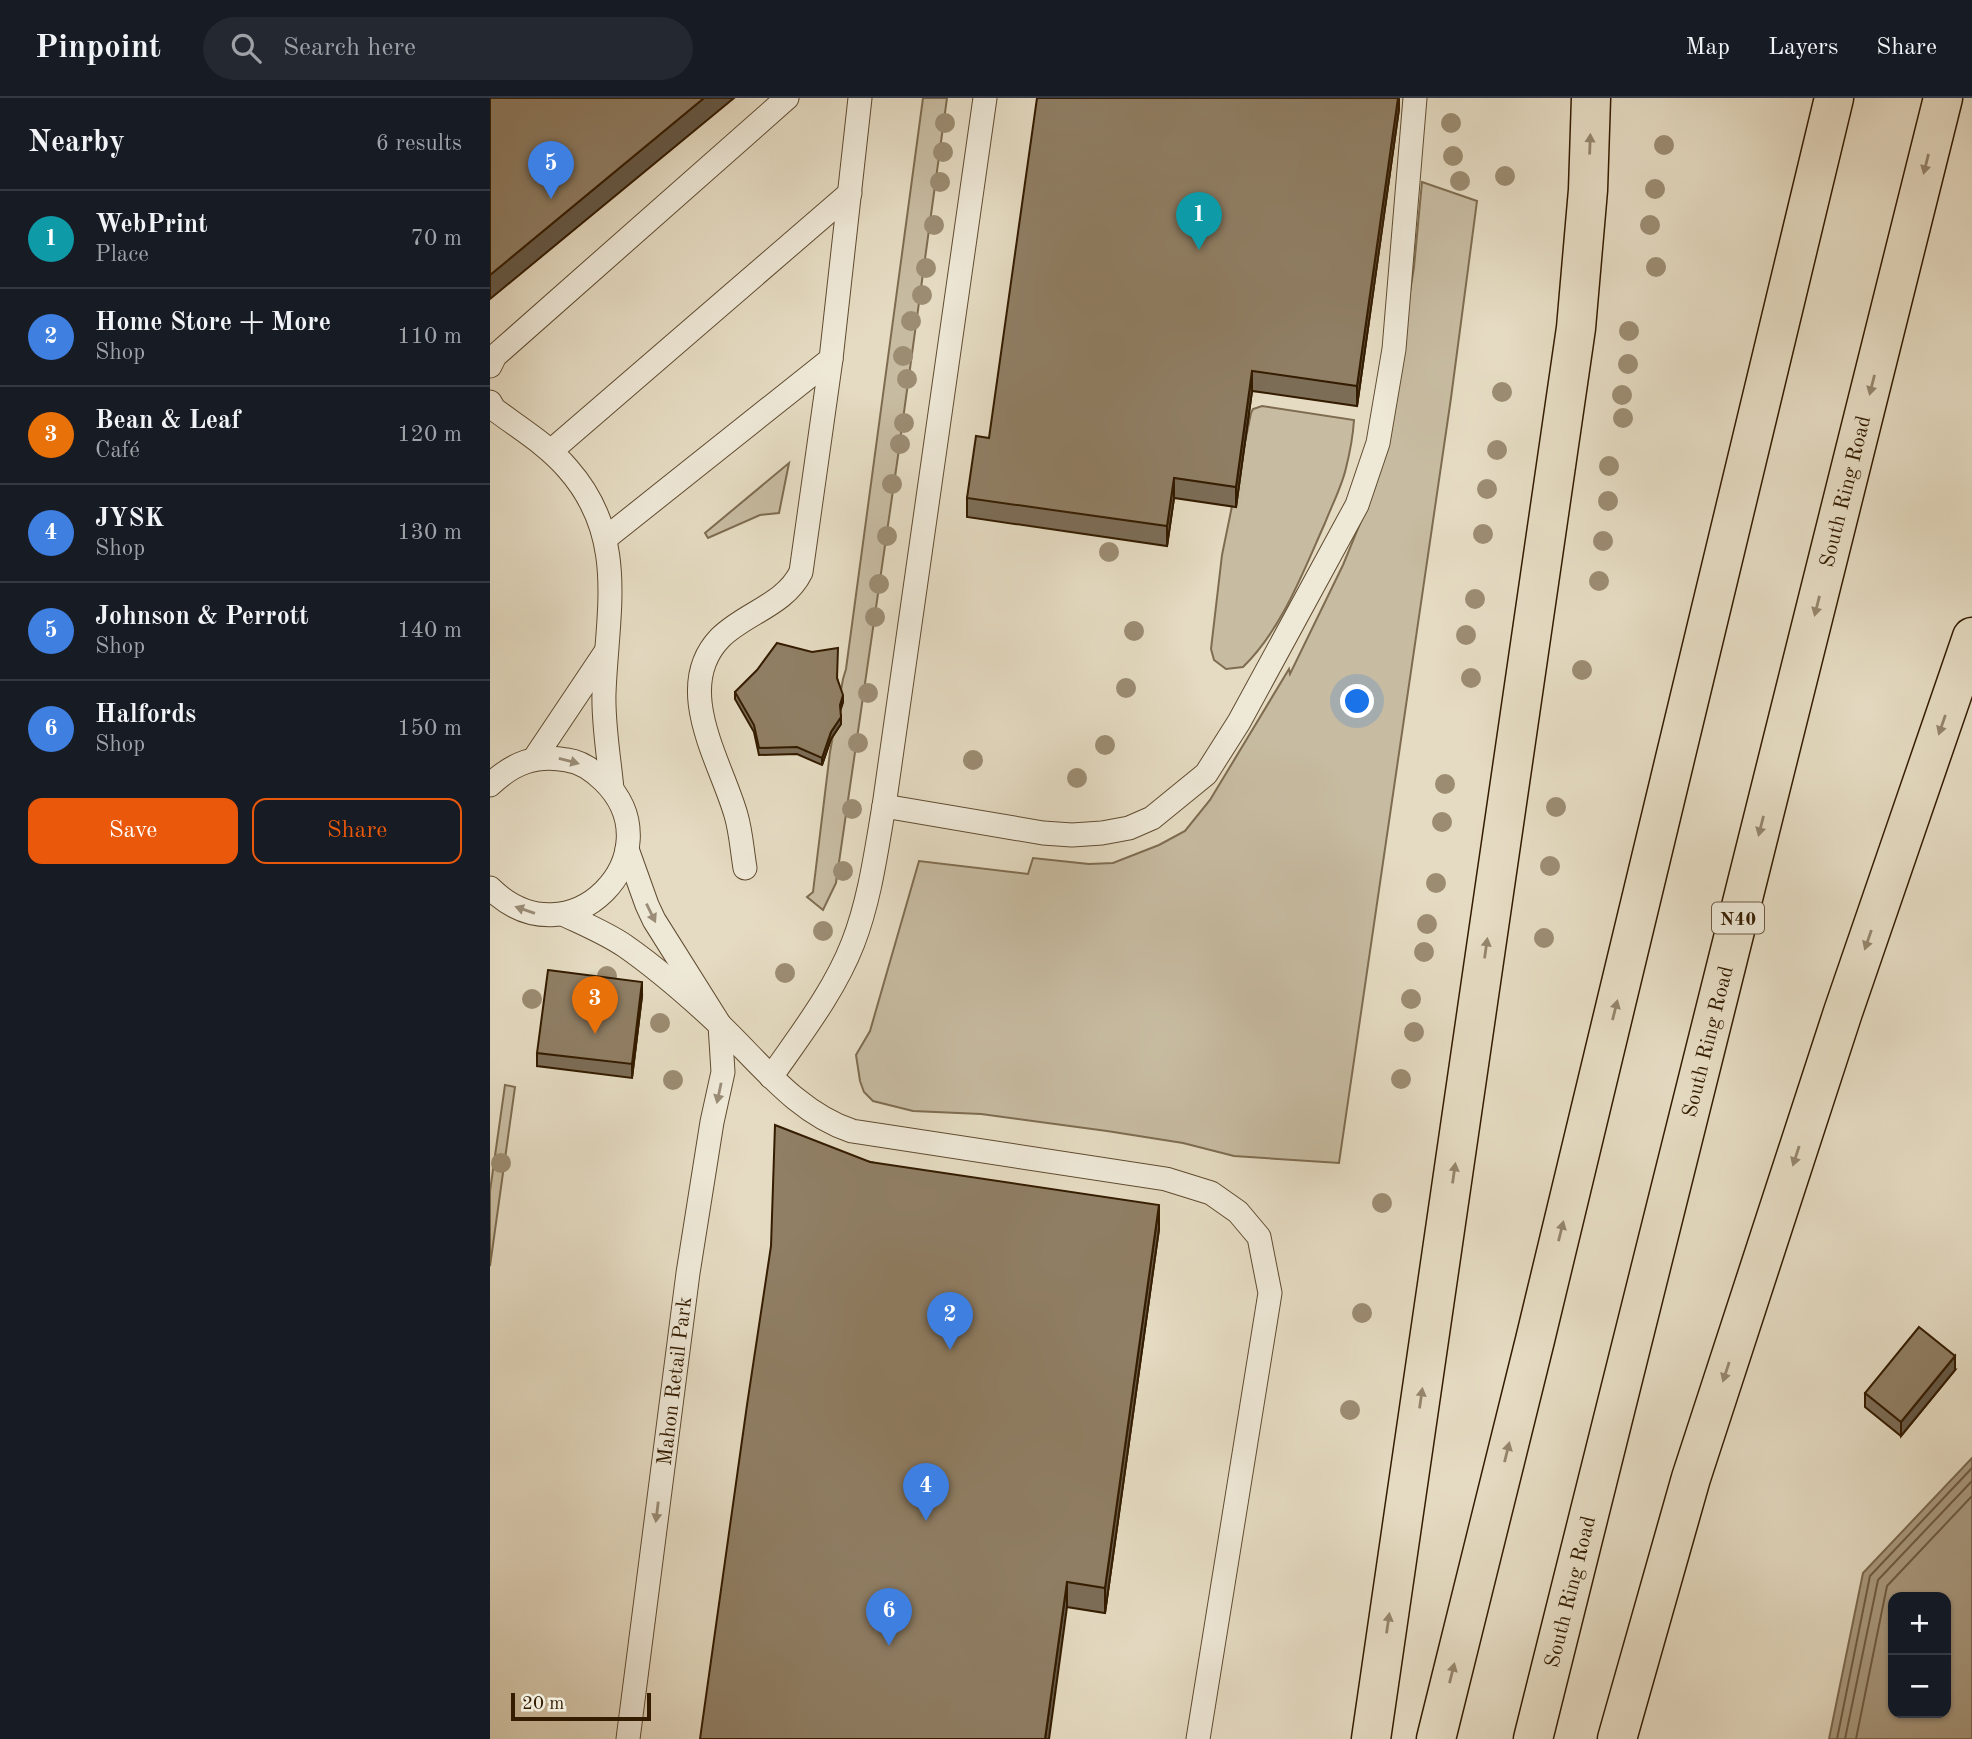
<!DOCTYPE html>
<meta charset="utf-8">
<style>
body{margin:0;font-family:"Old Standard TT",serif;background:#242831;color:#f1f3f6}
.controls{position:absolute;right:21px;bottom:21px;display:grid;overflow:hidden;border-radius:14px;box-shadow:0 2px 5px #0004}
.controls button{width:63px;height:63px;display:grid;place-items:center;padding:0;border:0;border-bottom:2px solid #363941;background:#171b24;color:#f1f3f6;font:35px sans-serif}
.scale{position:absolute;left:21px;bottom:18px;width:140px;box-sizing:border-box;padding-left:7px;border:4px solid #341c00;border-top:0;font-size:19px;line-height:24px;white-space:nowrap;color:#341c00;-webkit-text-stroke:5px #eee8d7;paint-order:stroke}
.you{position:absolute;left:868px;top:604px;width:24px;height:24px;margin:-18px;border:5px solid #fff;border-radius:50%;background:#1a73e8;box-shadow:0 0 0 10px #1a73e833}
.badge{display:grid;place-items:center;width:46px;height:46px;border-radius:50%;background:#ea580c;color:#fff;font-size:23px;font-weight:700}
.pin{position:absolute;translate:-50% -58px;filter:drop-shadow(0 2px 4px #0008)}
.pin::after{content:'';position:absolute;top:37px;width:24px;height:21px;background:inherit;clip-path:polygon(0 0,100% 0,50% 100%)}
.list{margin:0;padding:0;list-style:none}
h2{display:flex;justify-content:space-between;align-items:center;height:91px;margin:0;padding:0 28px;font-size:30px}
h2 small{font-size:23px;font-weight:400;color:#9ea1a6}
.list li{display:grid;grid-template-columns:46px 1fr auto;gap:21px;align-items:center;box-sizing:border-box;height:98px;padding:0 28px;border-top:2px solid #363941}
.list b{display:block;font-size:26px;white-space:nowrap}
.list p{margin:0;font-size:23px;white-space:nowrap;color:#9ea1a6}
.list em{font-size:23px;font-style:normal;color:#9ea1a6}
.actions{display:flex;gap:14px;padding:21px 28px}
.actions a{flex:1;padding:16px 0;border:2px solid #ea580c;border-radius:14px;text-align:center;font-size:24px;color:#ea580c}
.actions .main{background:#ea580c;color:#fff}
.icon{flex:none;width:38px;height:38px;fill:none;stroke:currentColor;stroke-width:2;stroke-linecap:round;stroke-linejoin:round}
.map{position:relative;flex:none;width:1482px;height:1641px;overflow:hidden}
header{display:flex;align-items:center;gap:42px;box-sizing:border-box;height:98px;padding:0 35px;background:#171b24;border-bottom:2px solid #363941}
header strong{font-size:33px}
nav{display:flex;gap:38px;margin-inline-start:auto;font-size:24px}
.search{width:490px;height:63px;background:#242831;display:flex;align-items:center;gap:18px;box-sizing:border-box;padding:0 24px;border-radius:38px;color:#9ea1a6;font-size:26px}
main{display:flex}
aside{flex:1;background:#171b24}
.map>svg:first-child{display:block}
.green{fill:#c7bba1;stroke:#7e6c50;stroke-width:2}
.water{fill:#a99a80;stroke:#7a684d;stroke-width:2;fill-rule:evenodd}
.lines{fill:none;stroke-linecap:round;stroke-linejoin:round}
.shore{stroke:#6e5b40;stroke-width:2}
.service-casing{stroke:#604c30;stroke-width:25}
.trunk-casing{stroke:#341c00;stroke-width:41}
.service{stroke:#eee8d7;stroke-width:23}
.trunk{stroke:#e5dbc2;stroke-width:38}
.tree{fill:#9c8c72}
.wall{fill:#7c6d57;stroke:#341c00;stroke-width:2}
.shaded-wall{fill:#655947;stroke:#341c00;stroke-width:2}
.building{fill:#907f65;stroke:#341c00;stroke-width:2}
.oneway{fill:#95856b}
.oneway2{fill:#9a8c76}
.labels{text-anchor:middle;stroke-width:5;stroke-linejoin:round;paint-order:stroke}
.shield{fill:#eee8d7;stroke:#6c5940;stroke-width:2}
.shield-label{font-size:19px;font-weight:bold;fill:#341c00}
.street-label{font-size:21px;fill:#341c00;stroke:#eee8d7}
</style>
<header>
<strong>Pinpoint</strong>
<div class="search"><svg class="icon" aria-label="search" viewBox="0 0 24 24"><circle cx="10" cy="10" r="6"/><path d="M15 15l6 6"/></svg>Search here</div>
<nav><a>Map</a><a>Layers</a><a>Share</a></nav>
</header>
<main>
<aside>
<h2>Nearby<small>6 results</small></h2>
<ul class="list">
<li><span class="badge" style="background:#0f9aa8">1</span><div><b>WebPrint</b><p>Place</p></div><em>70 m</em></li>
<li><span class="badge" style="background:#3f7fe0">2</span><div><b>Home Store + More</b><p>Shop</p></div><em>110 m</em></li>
<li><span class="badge" style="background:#e8710a">3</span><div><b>Bean &amp; Leaf</b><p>Café</p></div><em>120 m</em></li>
<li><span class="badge" style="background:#3f7fe0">4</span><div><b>JYSK</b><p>Shop</p></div><em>130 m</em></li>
<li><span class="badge" style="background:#3f7fe0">5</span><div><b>Johnson &amp; Perrott</b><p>Shop</p></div><em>140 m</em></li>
<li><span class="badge" style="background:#3f7fe0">6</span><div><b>Halfords</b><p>Shop</p></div><em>150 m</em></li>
</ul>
<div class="actions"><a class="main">Save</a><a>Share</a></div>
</aside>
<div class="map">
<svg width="1482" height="1641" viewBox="0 0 1482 1641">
<rect width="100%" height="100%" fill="#e5dbc2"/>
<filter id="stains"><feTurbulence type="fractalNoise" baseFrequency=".00286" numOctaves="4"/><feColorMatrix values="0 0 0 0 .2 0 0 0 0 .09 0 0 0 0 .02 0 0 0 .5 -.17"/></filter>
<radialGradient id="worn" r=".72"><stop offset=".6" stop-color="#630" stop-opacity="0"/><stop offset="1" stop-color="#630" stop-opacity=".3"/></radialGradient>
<g class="green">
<polygon points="433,0 457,0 408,358 346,785 333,812 317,799 323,794 340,654 353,581 356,571"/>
<polygon points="932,84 987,103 961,300 849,1065 744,1058 693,1045 617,1033 491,1016 423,1013 383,1003 374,994 370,983 366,957 380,933 429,763 538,776 543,760 599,766 623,765 669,747 695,733 720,702 799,571 800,576 853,467 885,389 906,283 924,169"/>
<path d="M772,308L864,322C863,338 860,354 856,370C852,388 842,407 835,425C813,474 792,531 753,569L736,571L724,562L721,551L732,457L761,315L763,311Z"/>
<polygon points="299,365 289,415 270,417 218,440 215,435"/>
<polygon points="15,987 25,989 0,1168 0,1093"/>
</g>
<path class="water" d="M1482,1360V1641H1339L1373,1475ZM1403,1499H1456V1615H1403Z"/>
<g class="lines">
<g class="shore">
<polyline points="1347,1641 1380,1478 1482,1370"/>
<polyline points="1355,1641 1388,1482 1482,1383"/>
<polyline points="1366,1641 1397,1488 1482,1398"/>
</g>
<defs>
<g id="service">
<polyline points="0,268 5,258 297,0"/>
<path d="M0,304L4,311C29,330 58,347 78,371C138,439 117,514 114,595C113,627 119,659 122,691"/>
<polyline points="61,353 360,95"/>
<polyline points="116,440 341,261 370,0"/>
<polyline points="44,661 115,555"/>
<path d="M0,687C23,665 46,656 77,662C92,664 104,673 114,683C187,755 80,869 0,790"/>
<polyline points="394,708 553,735 582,737 612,735 639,730 662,720 716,676 749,624 867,407 888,345 904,251 925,0"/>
<polyline points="137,751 157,807 164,822 230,927 233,974 222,1024 198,1175 138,1641"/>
<path d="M255,770C252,752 251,734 246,717C231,664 182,590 230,540C255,515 295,507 311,474L341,261"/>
<path d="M73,816C94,826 116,835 135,848C168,871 200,899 230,927C270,965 307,1015 362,1033L676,1081L721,1095L748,1114L769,1139L780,1195L708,1641"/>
<path d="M281,979C310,937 344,894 363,845C380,801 386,754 394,708L495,0"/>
</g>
<g id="trunk">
<polyline points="881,1641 1086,230 1098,92 1101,0"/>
<polyline points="946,1641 1045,1242 1344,0"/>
<path id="s1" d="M1043,1641L1453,0"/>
<polyline points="1127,1641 1201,1380 1353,914 1482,539"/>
</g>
</defs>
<use href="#service" class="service-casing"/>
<use href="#trunk" class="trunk-casing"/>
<use href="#service" class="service"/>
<use href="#trunk" class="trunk"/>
</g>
<g class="tree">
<circle cx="455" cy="25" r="10"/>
<circle cx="961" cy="25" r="10"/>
<circle cx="1174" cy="47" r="10"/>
<circle cx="453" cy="54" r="10"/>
<circle cx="963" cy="58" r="10"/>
<circle cx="1015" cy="78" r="10"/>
<circle cx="970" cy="83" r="10"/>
<circle cx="450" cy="84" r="10"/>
<circle cx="1165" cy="91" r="10"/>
<circle cx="444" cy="127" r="10"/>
<circle cx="1160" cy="127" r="10"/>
<circle cx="1166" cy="169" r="10"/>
<circle cx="436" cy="170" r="10"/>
<circle cx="432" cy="197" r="10"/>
<circle cx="421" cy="223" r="10"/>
<circle cx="1139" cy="233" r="10"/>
<circle cx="413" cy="258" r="10"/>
<circle cx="1138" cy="266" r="10"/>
<circle cx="417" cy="281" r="10"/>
<circle cx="1012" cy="294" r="10"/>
<circle cx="1132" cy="297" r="10"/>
<circle cx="1133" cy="320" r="10"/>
<circle cx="414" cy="325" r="10"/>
<circle cx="410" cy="346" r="10"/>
<circle cx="1007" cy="352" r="10"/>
<circle cx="1119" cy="368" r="10"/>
<circle cx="402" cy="386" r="10"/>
<circle cx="997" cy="391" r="10"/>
<circle cx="1118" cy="403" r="10"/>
<circle cx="993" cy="436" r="10"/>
<circle cx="397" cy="438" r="10"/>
<circle cx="1113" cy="443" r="10"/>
<circle cx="619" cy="454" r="10"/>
<circle cx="1109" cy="483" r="10"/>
<circle cx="389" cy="486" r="10"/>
<circle cx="985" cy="501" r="10"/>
<circle cx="385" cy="519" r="10"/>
<circle cx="644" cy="533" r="10"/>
<circle cx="976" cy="537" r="10"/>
<circle cx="1092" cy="572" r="10"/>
<circle cx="981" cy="580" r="10"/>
<circle cx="636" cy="590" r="10"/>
<circle cx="378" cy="595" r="10"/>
<circle cx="368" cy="645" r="10"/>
<circle cx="615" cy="647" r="10"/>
<circle cx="483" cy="662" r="10"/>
<circle cx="587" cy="680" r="10"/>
<circle cx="955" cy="686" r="10"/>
<circle cx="1066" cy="709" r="10"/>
<circle cx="362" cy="711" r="10"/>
<circle cx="952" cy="724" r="10"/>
<circle cx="1060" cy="768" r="10"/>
<circle cx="353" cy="773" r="10"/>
<circle cx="946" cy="785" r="10"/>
<circle cx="937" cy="826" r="10"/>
<circle cx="333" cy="833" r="10"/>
<circle cx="1054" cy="840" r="10"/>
<circle cx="934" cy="854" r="10"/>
<circle cx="295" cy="875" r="10"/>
<circle cx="117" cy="878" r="10"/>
<circle cx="42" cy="901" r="10"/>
<circle cx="921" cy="901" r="10"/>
<circle cx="170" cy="925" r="10"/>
<circle cx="924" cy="934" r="10"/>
<circle cx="911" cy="981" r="10"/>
<circle cx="183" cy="982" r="10"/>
<circle cx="11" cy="1065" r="10"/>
<circle cx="892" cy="1105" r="10"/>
<circle cx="872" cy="1215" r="10"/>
<circle cx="860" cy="1312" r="10"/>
</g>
<g class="wall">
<polygon points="909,0 909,11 867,308 762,293 746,409 684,400 677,448 477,419 477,400 499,340"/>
<polygon points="347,580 353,604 350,612 351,626 341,641 332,667 307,656 269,657 264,634 245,601 245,594"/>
<polygon points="152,898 142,980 47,968 47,955"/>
<polygon points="380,1064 669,1131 615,1515 577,1509"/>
<polygon points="1465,1272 1411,1338 1375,1309 1375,1295"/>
</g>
<g class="shaded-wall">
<polygon points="214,0 244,0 0,201 0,177"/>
<polygon points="908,0 909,0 909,11 867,308 867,288"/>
<polygon points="762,273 762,293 746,409 746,389"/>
<polygon points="684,380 684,400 677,448 677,428"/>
<polygon points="353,597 353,604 350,614 350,607"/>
<polygon points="351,619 351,626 341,641 332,667 332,660 341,634"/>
<polygon points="152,884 152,898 142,980 142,966"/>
<polygon points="669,1107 669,1131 615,1515 615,1490"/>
<polygon points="1465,1258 1465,1272 1411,1338 1411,1324"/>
<polygon points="577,1484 577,1509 559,1641 555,1641"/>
</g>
<g class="building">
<polygon points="0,0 214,0 0,177"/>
<polygon points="547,0 908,0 867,288 762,273 746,389 684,380 677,428 477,400 486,338 499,340"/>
<polygon points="287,545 322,554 348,550 347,580 353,597 350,607 351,619 341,634 332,660 307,649 269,650 264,627 245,594 267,572"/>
<polygon points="58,872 152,884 142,966 47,955"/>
<polygon points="285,1027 380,1064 669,1107 615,1490 577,1484 555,1641 210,1641 257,1307 281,1148"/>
<polygon points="1429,1229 1465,1258 1411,1324 1375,1295"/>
</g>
<defs><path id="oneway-solid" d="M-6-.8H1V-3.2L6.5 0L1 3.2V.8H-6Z" transform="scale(1.75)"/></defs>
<g class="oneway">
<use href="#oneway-solid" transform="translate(1100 46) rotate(-88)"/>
<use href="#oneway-solid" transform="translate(1436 66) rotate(104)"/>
<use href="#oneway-solid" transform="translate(1382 287) rotate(104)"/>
<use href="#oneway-solid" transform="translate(1327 508) rotate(104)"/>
<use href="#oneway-solid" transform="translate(1452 627) rotate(109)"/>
<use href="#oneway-solid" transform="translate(1271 728) rotate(104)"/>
<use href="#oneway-solid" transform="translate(1378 842) rotate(109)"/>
<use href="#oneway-solid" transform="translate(996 850) rotate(-82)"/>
<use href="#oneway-solid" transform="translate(1125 912) rotate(-76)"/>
<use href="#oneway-solid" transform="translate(1306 1058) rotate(108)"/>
<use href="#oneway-solid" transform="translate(964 1075) rotate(-82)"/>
<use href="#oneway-solid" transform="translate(1071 1133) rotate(-76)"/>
<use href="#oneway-solid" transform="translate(1236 1274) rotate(108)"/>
<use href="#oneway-solid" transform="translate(931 1300) rotate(-82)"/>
<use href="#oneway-solid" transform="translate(1017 1354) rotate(-76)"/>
<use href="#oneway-solid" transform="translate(898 1525) rotate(-82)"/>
<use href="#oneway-solid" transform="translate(962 1575) rotate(-76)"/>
</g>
<g class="oneway2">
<use href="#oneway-solid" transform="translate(79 663) rotate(15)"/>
<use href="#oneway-solid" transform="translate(35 812) rotate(-161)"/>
<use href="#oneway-solid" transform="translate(161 815) rotate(64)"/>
<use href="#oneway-solid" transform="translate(229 995) rotate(102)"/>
<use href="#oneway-solid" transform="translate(167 1414) rotate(97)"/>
</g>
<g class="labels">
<rect class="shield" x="1222" y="804.5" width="52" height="31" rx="5"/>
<g class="shield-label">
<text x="1248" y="827">N40</text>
</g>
<g class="street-label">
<text dy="7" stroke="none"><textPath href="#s1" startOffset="1286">South Ring Road</textPath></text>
<text dy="7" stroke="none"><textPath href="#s1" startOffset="719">South Ring Road</textPath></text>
<text transform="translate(184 1283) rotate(-83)" y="7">Mahon Retail Park</text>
<text dy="7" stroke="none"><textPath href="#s1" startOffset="152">South Ring Road</textPath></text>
</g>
</g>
<rect width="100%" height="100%" filter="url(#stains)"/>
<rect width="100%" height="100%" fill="url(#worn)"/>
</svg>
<div class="controls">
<button>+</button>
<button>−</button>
</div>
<div class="scale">20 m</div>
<div class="you"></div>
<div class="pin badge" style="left:709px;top:152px;background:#0f9aa8">1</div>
<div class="pin badge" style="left:460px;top:1252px;background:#3f7fe0">2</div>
<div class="pin badge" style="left:105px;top:936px;background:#e8710a">3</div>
<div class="pin badge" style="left:436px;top:1423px;background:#3f7fe0">4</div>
<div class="pin badge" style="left:61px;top:101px;background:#3f7fe0">5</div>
<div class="pin badge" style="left:399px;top:1548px;background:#3f7fe0">6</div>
</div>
</main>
